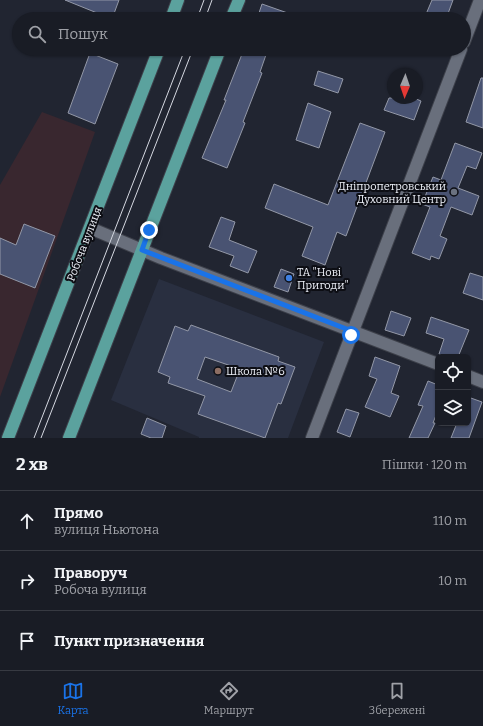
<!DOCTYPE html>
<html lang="uk">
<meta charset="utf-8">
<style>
body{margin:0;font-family:Bitter,serif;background:#262932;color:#f1f3f6}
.controls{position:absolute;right:12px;bottom:12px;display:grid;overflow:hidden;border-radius:6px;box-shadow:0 1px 3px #0004}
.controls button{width:36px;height:36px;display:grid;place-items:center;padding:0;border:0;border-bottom:1px solid #373a42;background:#191c25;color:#f1f3f6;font:20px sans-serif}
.compass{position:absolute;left:387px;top:68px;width:36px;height:36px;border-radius:50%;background:#191c25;box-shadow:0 1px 3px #0004;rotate:182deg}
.stop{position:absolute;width:12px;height:12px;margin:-9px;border:3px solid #1a73e8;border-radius:50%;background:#fff}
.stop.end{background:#1a73e8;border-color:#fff;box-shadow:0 1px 4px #0008}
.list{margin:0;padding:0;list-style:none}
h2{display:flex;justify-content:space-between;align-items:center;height:52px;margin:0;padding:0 16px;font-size:17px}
h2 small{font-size:13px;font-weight:400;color:#9fa1a7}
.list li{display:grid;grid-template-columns:26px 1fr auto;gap:12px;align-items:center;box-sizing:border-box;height:60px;padding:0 16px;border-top:1px solid #373a42}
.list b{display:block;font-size:15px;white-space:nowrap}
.list p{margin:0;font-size:13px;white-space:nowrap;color:#9fa1a7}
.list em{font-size:13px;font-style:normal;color:#9fa1a7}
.icon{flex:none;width:22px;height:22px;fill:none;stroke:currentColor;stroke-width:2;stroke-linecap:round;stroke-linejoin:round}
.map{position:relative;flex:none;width:483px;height:438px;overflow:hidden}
.search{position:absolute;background:#191c25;box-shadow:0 1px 3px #0004;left:12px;right:12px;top:12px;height:44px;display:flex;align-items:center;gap:10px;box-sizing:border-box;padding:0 14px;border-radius:22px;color:#9fa1a7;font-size:15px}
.sheet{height:232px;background:#191c25}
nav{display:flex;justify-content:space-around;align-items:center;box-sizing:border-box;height:56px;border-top:1px solid #373a42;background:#191c25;font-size:11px;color:#9fa1a7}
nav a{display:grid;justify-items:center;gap:2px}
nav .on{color:#1a73e8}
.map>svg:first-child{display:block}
.industrial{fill:#39272f}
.built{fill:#292f40}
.building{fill:#495372;stroke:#9398a7;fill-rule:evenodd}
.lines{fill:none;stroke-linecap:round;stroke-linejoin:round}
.street-casing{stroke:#3d404a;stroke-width:14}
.primary-casing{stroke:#3d404a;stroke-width:14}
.street{stroke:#696f7c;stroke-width:12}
.primary{stroke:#5ba29e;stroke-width:12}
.tram{stroke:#d5d8e1;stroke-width:1}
.route{stroke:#1a73e8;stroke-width:5}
.worship-dot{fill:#6b7280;stroke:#0d0e14;stroke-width:1.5}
.shop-dot{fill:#3f7fe0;stroke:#0d0e14;stroke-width:1.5}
.education-dot{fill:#8d6e63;stroke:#0d0e14;stroke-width:1.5}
.labels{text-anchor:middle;stroke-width:4;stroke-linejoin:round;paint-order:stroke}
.poi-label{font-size:11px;fill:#eef1f9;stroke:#0d0e14;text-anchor:start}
.street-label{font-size:11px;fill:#eef1f9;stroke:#0d0e14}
</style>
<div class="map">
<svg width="483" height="438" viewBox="0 0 483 438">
<rect width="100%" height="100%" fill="#212531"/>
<polygon class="industrial" points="42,112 95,132 0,397 0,185"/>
<polygon class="built" points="159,279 324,342 288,438 199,438 199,437 111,400"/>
<g class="building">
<polygon points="65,0 119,0 112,19"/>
<polygon points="432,0 453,0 446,19 424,19"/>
<polygon points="262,4 299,17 299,19 257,19"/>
<polygon points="244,49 268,49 260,72 262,73 243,122 245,123 227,168 202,158 226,100 224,100"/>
<polygon points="90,53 118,64 95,124 68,113"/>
<polygon points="318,71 343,79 338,93 314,85"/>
<polygon points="481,78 483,78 483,128 466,122"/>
<polygon points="389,98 414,98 421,101 414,120 384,110"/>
<polygon points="308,103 331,112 319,148 296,140"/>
<polygon points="360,123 385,132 346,236 337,232 325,265 302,256 313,227 265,208 274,184 328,205"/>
<polygon points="455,143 482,153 476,169 467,166 458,188 479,196 472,215 451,207 440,236 447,239 439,259 431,256 430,260 412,253 430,207 422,204 433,177 441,180"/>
<polygon points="221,217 235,222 229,240 257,251 248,273 230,266 234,256 209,247"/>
<polygon points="24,224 55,236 35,288 0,274 0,238 16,245"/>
<polygon points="281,269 294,274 288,292 274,287"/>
<polygon points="470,273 483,277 483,300 463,293"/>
<polygon points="391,311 411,318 404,336 385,330"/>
<polygon points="431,317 469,330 458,357 448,357 439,354 444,339 426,333"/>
<path d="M191,325L279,357L278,361L295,367L281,404L278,403L265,438L198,414L205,396L168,383L170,377L158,372L175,326L188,331ZM205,357L240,369L231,392L197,379Z"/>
<polygon points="375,357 400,366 391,393 399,396 390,417 365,407 377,379 369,376"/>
<polygon points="428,381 438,385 438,410 433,423 435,423 428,438 409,438 423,406 418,405"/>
<polygon points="468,397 482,402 469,438 451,438 457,423 468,423"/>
<polygon points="346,409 359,413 350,437 337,432"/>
<polygon points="147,418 166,426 162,438 151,438 141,434"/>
</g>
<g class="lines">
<defs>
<g id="street">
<polyline points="464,42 480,0"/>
<polyline points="90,228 161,258 438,364"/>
<polyline points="468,376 483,382"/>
<polyline points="312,438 461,49"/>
</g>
<g id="primary">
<polyline points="171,19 178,0"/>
<polyline points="231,19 239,0"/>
<polyline points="8,438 159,49"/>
<polyline points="69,438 220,49"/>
</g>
</defs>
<use href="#street" class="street-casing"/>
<use href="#primary" class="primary-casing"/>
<use href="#street" class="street"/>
<use href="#primary" class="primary"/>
<g class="tram">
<polyline points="197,19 204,0"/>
<polyline points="205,19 212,0"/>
<polyline points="34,438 185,49"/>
<polyline points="41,438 193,49"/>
</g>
</g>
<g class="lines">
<polyline class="route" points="149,230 142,250 349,330 352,331 351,335"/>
</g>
<circle class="worship-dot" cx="454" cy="192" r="4"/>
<circle class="shop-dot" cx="289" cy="278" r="4"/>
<circle class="education-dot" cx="218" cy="371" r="4"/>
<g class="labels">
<g class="poi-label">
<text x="446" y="190" text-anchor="end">Дніпропетровський<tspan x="446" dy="13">Духовний Центр</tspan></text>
<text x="297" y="276">ТА "Нові<tspan x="297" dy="13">Пригоди"</tspan></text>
<text x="226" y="375">Школа №6</text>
</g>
<g class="street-label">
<text transform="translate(84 244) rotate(-69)" y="4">Робоча вулиця</text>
</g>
</g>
</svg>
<div class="controls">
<button><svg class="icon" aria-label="locate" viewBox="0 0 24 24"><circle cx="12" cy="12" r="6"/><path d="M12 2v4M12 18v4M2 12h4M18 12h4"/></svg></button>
<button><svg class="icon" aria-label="layers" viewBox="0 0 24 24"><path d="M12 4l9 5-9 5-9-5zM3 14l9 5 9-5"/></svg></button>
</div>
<svg class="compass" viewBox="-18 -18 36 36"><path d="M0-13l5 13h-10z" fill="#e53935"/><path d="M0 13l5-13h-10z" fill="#9fa1a7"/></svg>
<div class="stop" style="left:351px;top:335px"></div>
<div class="stop end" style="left:149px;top:230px"></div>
<div class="search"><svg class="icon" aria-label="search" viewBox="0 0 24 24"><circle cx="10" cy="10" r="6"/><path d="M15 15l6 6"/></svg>Пошук</div>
</div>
<section class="sheet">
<h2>2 хв<small>Пішки · 120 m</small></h2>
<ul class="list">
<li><svg class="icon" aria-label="ahead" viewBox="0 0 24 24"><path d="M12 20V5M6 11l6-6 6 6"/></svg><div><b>Прямо</b><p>вулиця Ньютона</p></div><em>110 m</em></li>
<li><svg class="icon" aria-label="right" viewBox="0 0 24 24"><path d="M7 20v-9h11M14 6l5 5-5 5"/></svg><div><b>Праворуч</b><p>Робоча вулиця</p></div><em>10 m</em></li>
<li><svg class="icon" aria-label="arrive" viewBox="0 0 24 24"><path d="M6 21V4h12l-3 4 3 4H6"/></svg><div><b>Пункт призначення</b></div></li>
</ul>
</section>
<nav>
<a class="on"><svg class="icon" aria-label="map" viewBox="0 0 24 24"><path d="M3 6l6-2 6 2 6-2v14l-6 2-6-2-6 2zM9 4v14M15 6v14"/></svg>Карта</a>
<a><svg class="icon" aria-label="directions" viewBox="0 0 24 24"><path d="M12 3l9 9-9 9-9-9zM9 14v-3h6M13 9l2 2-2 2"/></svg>Маршрут</a>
<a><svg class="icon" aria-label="saved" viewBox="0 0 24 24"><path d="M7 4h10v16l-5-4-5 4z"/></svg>Збережені</a>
</nav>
